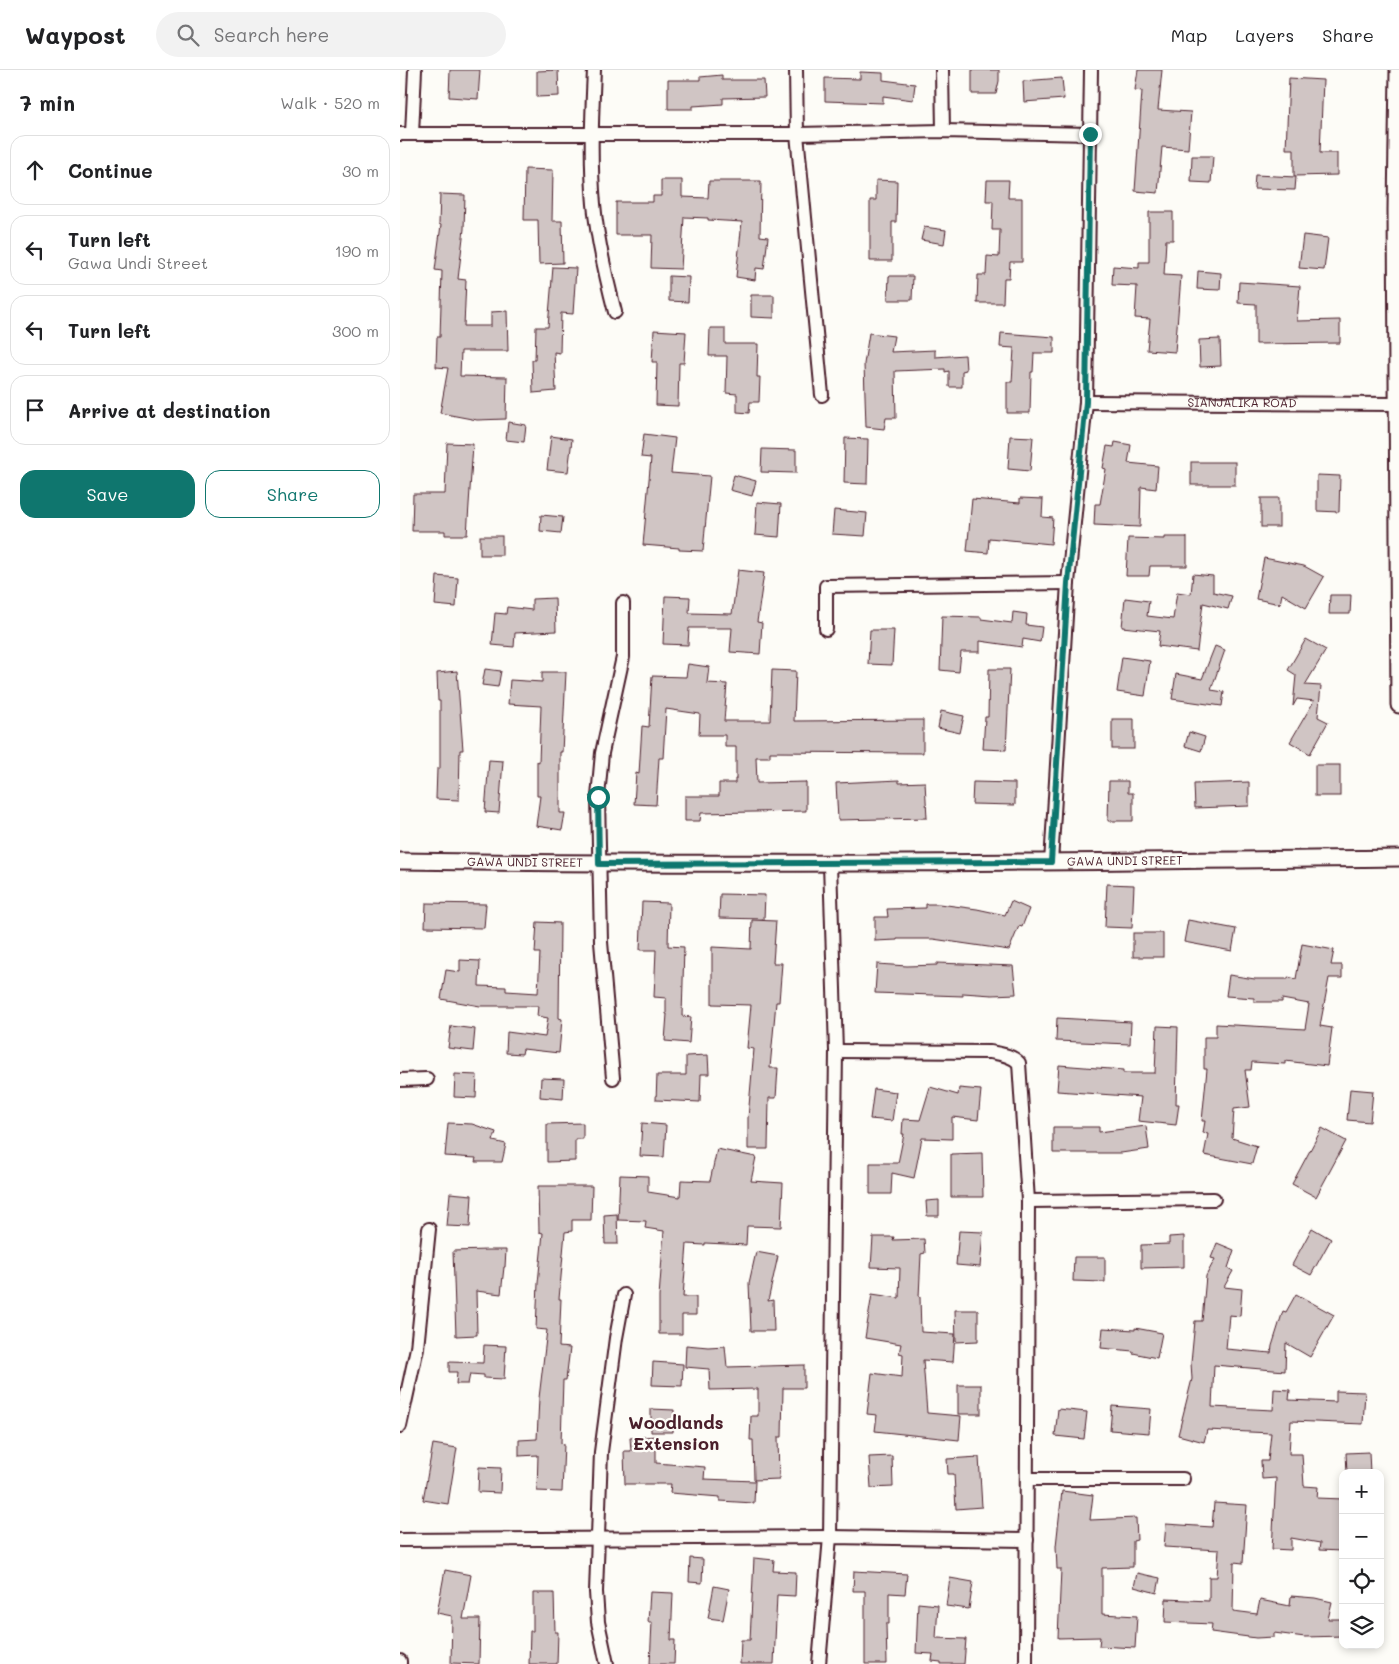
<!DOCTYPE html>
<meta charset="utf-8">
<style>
body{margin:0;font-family:Mali,sans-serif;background:#f2f2f2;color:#202124}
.controls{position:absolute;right:15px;bottom:15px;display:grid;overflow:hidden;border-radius:10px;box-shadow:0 2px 8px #0003}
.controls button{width:45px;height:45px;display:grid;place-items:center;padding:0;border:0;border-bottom:1px solid #e0e0e0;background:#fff;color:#202124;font:25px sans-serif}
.stop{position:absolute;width:15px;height:15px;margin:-11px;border:4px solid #0f766e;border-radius:50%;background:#fff}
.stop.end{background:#0f766e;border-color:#fff;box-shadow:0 1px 5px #0008}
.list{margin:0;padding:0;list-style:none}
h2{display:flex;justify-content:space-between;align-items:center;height:65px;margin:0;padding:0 20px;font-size:21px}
h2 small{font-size:16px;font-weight:400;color:#757577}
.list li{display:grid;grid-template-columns:32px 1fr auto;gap:15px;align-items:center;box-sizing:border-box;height:70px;margin:0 10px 10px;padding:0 10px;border:1px solid #e0e0e0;border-radius:15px}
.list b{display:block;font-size:19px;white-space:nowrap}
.list p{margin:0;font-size:16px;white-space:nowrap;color:#757577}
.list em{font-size:16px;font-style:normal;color:#757577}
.actions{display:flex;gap:10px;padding:15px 20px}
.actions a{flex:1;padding:11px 0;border:1px solid #0f766e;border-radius:15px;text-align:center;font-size:18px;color:#0f766e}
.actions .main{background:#0f766e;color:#fff}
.icon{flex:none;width:28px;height:28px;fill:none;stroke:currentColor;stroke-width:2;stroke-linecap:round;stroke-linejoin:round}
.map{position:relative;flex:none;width:999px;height:1594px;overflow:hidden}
header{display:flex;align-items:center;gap:30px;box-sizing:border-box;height:70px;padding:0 25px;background:#fff;border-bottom:1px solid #e0e0e0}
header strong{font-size:24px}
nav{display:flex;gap:28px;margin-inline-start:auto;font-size:18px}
.search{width:350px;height:45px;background:#f2f2f2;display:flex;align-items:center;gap:12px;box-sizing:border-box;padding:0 18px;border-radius:28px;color:#757577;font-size:19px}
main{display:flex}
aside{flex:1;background:#fff}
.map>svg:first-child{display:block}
.building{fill:#d0c5c4;stroke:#4a1f2b}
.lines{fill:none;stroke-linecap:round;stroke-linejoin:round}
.minor-casing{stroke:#4a1f2b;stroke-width:16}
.tertiary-casing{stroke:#4a1f2b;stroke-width:19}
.minor{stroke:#fdfcf7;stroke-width:12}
.tertiary{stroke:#fdfcf7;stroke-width:15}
.route{stroke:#0f766e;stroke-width:6}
.labels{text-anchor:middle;stroke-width:4.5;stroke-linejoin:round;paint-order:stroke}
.street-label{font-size:12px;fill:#4a1f2b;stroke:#fdfcf7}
.district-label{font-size:18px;font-weight:bold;fill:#4a1f2b;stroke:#fdfcf7}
</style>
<header>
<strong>Waypost</strong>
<div class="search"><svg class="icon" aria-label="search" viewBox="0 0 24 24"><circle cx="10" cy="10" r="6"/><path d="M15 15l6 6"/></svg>Search here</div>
<nav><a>Map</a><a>Layers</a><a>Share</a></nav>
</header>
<main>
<aside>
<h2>7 min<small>Walk · 520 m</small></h2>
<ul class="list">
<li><svg class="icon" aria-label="ahead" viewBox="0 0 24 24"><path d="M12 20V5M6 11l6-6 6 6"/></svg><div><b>Continue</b></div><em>30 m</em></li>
<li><svg class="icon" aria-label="left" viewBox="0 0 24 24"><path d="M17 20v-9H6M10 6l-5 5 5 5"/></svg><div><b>Turn left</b><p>Gawa Undi Street</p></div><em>190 m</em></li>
<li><svg class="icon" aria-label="left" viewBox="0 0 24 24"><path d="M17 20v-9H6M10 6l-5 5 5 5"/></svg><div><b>Turn left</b></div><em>300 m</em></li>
<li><svg class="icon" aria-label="arrive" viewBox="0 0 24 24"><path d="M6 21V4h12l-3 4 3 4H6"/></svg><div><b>Arrive at destination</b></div></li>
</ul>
<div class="actions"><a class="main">Save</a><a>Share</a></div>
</aside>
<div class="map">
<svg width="999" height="1594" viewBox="0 0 999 1594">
<rect width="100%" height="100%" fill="#fdfcf7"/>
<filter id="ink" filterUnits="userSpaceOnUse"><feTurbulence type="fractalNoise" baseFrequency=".02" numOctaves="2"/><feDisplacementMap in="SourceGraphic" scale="10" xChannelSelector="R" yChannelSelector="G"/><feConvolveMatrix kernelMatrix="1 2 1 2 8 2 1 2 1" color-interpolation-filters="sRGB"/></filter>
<g filter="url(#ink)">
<g class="building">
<polygon points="50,0 80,0 78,29 49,27"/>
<polygon points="158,0 159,26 137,27 137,1"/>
<polygon points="572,0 599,0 599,11 596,24 572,24"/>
<polygon points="738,0 762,0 758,40 791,42 788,79 762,77 758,123 735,121 742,21 735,20"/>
<polygon points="460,2 483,3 483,10 515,14 513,30 483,26 483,33 425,31 425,8 460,9"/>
<polygon points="322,5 322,10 364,10 365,27 323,28 323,34 293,36 293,39 268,39 268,10 300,10 300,7"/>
<polygon points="662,8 664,29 624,32 623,11"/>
<polygon points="889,8 923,10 920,83 937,83 937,105 894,106 894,79 886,79"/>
<polygon points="792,86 813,86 811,113 791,112"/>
<polygon points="125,99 153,100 152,151 162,151 163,193 139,194 138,150 124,150"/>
<polygon points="855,105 896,107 895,120 854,119"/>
<polygon points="261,110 282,110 282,127 308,128 309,111 361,111 360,166 368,167 364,199 356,198 355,210 336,207 342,152 308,150 308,148 284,147 281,199 251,198 252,165 216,165 216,132 253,132 253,126 261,126"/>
<polygon points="476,110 497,111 496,152 492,152 492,191 470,191 470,130 476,130"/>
<polygon points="587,110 609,110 608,128 622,128 622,192 610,192 609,208 604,208 603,233 577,233 578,205 586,205 587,186 599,187 600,160 592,160 593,131 586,131"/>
<polygon points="40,124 65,125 64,159 58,209 66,210 64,256 91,256 91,242 107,241 108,281 61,281 60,306 107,307 106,349 77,350 40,343 48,298 36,297 37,267 40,267 42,201 35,200 41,155 39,154"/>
<polygon points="749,142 773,142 773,170 766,170 764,205 781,206 775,282 747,280 750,249 735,248 737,216 712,215 713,196 739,198 739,192 749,192"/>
<polygon points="524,157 546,160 544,174 521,170"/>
<polygon points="903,165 928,168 924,200 899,198"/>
<polygon points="153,197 176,198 173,244 161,243 160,283 154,282 156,321 133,323 132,290 135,290 136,257 148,257"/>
<polygon points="798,201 821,203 820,220 797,219"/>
<polygon points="269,206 289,207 288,232 269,231"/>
<polygon points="489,206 513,206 512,230 488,230"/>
<polygon points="839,212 900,216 897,251 940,250 940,273 856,274 856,234 838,233"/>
<polygon points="351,225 374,225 374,248 351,247"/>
<polygon points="310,258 325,258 325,274 358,274 357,307 360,307 359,332 350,332 349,343 337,342 337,324 326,323 327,286 309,286"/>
<polygon points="254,260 286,262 284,293 279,293 278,336 256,335 257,292 252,292"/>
<polygon points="469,263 494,266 491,282 535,280 535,287 565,285 566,300 562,301 562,317 549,317 549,301 545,302 545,299 495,301 496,348 486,348 484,359 466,357 464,294"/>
<polygon points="601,263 654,267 654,283 634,283 633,302 631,302 630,343 607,343 607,312 612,312 614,278 600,277"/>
<polygon points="820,269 821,296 800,297 799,270"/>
<polygon points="108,352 126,355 124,372 106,370"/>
<polygon points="244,364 275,368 271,403 310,406 303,481 279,480 279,478 243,475 251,388 241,387"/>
<polygon points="151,366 172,369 168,402 147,400"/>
<polygon points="610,366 633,367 630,401 608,399"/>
<polygon points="445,368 468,369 467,414 444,413"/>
<polygon points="715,372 731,375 728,393 758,396 756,419 741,417 740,457 694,455 695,434 700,434 706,399 703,398 707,376 714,377"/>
<polygon points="47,373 73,374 67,465 45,465 45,461 12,461 13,424 45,424"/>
<polygon points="362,379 396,380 396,403 361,402"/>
<rect x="791" y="392" width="44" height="23"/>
<polygon points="334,405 356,411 352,426 330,420"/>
<polygon points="917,405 940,406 939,442 917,441"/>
<polygon points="620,428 643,429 642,447 653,448 651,474 589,468 588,483 567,481 572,429 620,433"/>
<rect x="861" y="428" width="18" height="29"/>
<polygon points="357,432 381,434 379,467 355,465"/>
<polygon points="434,440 467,443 465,466 432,464"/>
<polygon points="141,445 163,447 161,463 140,461"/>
<rect x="80" y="466" width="22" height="19"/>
<polygon points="764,467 787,467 787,496 750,496 749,506 726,506 728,468 764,469"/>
<polygon points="864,488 904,496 924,507 906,538 882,524 880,534 856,529"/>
<polygon points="338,500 364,503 357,552 362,553 360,584 330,582 332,558 289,558 288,575 263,574 265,526 290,527 289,543 332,544"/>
<polygon points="793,504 813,506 813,522 832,526 828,539 803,533 797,581 758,576 760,561 722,557 725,528 749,531 747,546 773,549 777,522 791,524"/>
<polygon points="37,506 58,508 56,537 35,535"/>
<polygon points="930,525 951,525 950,544 929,544"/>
<polygon points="155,528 156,561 115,563 114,577 92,575 95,543 106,544 107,537 132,540 132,529"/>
<polygon points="613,542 627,544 626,555 642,557 640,572 623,569 622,577 580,571 580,582 561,582 559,602 540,600 542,546 581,547 581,549 612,553"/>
<polygon points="470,560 494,560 492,595 468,594"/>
<polygon points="906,569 926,580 905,615 921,616 918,647 928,652 910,684 890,672 914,631 897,629 893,636 896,605 888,600"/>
<polygon points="815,576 825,580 811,620 824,622 822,636 772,629 776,604 802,609"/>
<polygon points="722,587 750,591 745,626 717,622"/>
<polygon points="288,594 309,597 307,613 327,614 324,651 370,651 372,600 396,601 394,651 523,650 523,683 370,682 370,687 356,687 357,713 406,712 406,741 301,743 300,751 285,751 285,726 319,726 319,713 335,713 335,709 336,709 336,677 325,677 325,665 299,665 300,644 266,639 263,688 259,688 256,735 234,734 236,703 239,704 242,656 249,657 252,606 286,607"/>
<polygon points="85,599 101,601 98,617 82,615"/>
<polygon points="589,599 610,599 606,680 583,679 585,647 588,647"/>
<polygon points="57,601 63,680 60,680 59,730 36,729 37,699 40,699 40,631 38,631 37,603"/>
<polygon points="142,602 166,602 162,682 160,682 160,743 165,743 162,760 136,756 140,726 137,726 137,691 139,692 141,636 108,634 110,610 142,612"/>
<polygon points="541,641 564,646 560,663 538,658"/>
<rect x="712" y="649" width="22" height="30"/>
<polygon points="789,662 805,667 801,681 785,676"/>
<polygon points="89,690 103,691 99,743 85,742"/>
<rect x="915" y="695" width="25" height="31"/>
<polygon points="499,710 499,713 525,712 527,748 438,750 436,713"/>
<polygon points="709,711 728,711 728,723 733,723 733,751 708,751"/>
<polygon points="573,712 615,713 615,735 572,734"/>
<polygon points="849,712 849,736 795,738 794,714"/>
<polygon points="707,814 734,815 732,858 705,857"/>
<polygon points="320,824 365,825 364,849 319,848"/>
<polygon points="611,831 629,839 622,857 619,856 609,880 533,869 497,869 497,870 475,871 475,847 488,847 487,839 526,838 526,834 539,834 577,839 605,845"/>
<polygon points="242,832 269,833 268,876 284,877 282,946 291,947 289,973 265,971 267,944 266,944 266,928 254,927 256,880 240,880"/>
<polygon points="26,833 86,834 84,858 25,857"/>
<polygon points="352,850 376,851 373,893 382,893 379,932 376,932 370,998 378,998 376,1028 369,1028 368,1079 348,1079 348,1048 354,979 347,978 351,935 312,934 312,877 351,879"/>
<polygon points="788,850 836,859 832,881 784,872"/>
<polygon points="137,852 160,853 159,948 162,949 159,983 123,979 122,984 106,983 107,962 145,967 148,948 137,946 138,936 80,936 41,929 46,900 60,902 60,890 80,891 79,916 106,917 106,921 138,923 140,883 135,883"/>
<rect x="733" y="863" width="30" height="24"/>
<polygon points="902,874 934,880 931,895 942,895 942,908 929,908 920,956 932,958 927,996 885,991 885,994 852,992 851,1000 845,1000 850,1037 834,1039 832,1068 857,1076 852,1094 804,1085 808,1064 803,1063 805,1051 802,1051 807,999 804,999 804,967 816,967 816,954 905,959 909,934 882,929 882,932 854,932 854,928 826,926 829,905 855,909 888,909 888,907 896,909"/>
<polygon points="537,893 613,896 616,924 592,925 563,923 563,926 475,923 477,894 507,896 537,895"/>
<polygon points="657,948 731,952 730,974 656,971"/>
<polygon points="51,956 75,959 73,981 48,978"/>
<polygon points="757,956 778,957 776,1034 779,1034 776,1055 738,1051 741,1027 657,1021 659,995 723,1000 723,1003 755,1003"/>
<polygon points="308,985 309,1004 301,1004 300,1032 256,1030 257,1005 286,1005 286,986"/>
<polygon points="55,1004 77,1005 76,1028 54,1027"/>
<polygon points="141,1008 164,1009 163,1029 140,1027"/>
<polygon points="530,1017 558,1025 559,1018 581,1020 578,1050 552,1047 552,1069 522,1068 514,1108 492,1103 491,1124 470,1124 470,1093 498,1093 504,1064 502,1064 503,1049 520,1050"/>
<polygon points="474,1019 496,1022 492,1051 470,1049"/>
<polygon points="950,1019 973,1021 970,1052 947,1050"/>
<polygon points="48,1053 72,1054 96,1062 93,1071 106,1074 102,1092 75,1092 76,1088 45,1086"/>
<polygon points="183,1053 183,1069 175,1069 175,1091 147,1092 147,1054"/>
<polygon points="242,1053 266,1055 264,1087 240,1086"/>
<polygon points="746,1056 749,1079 721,1083 653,1083 653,1057 699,1057 699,1062"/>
<polygon points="922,1058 946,1071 916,1127 892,1114"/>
<polygon points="317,1079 356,1087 351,1111 383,1113 381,1157 347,1156 346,1175 305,1173 305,1175 287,1174 283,1227 296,1227 296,1245 282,1245 282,1264 259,1264 259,1227 264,1161 245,1158 246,1151 218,1150 220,1105 248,1106 248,1122 280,1127 281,1110 310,1111"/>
<polygon points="582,1083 583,1127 551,1127 551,1084"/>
<polygon points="138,1116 192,1116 191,1150 172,1150 172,1161 165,1162 159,1229 161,1229 159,1277 170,1278 166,1310 163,1310 161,1373 164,1374 162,1422 137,1421 138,1385 119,1386 119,1370 137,1369 139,1328 147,1260 136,1259 138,1213 143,1163 139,1162"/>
<polygon points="50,1123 72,1125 70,1157 47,1156"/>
<polygon points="539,1130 539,1146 527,1146 526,1131"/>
<polygon points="217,1144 218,1174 205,1174 204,1145"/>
<polygon points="912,1158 931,1169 911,1205 892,1195"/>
<polygon points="559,1161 583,1162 580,1197 556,1195"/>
<polygon points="784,1166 784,1197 741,1198 741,1175 769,1174 769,1167"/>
<polygon points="473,1167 494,1167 493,1170 524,1169 525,1183 521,1184 519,1227 520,1227 521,1262 555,1264 553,1292 523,1290 527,1343 561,1346 559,1370 475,1361 477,1345 467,1344 472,1303 502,1307 503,1284 499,1283 501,1274 465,1268 472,1224 499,1228 500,1198 471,1197"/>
<polygon points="817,1173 834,1180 828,1198 833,1201 824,1217 842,1219 840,1246 829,1245 826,1279 871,1283 872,1276 883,1241 886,1242 896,1224 934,1245 910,1287 886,1273 885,1301 814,1295 812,1337 873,1340 874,1319 890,1320 889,1330 936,1332 936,1321 965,1322 963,1354 891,1351 889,1384 902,1384 904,1416 918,1417 917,1428 943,1429 941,1481 919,1480 920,1473 891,1468 891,1480 872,1479 876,1408 862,1409 861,1391 868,1391 871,1363 807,1360 804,1372 778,1365 792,1309 791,1293 795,1251 802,1251 806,1206 815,1189 811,1188"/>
<polygon points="87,1180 106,1180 105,1197 104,1197 101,1224 76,1221 77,1265 56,1266 53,1181"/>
<polygon points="356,1182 378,1186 368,1231 373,1230 374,1261 351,1261 349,1213"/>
<polygon points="674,1187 705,1187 705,1212 673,1211"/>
<polygon points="555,1240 578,1240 578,1271 556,1272"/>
<polygon points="703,1258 735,1260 735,1258 762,1263 757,1288 733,1283 733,1281 701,1278"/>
<polygon points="84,1275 106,1276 104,1309 84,1308 84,1305 70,1304 68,1314 56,1314 57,1302 49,1302 49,1292 83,1293"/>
<polygon points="286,1275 308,1277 325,1276 327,1297 404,1295 404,1318 383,1318 382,1367 378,1367 379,1409 354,1410 353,1370 350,1370 351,1346 358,1346 358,1319 310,1320 309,1299 285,1297"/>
<polygon points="253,1292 283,1294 282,1316 252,1315"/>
<rect x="558" y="1315" width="23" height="29"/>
<polygon points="712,1336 751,1339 749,1363 710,1360"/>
<polygon points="251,1339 274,1340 273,1362 251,1362"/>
<polygon points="658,1339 687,1342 684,1369 655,1366"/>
<polygon points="256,1366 256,1393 305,1397 304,1409 355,1411 354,1433 320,1431 320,1427 270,1423 271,1414 225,1414 224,1381 231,1381 230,1368"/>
<polygon points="33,1374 57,1378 48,1434 23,1430"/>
<polygon points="969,1382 970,1403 947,1403 946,1383"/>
<polygon points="492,1386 493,1417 471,1418 469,1387"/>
<polygon points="579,1387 582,1437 556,1439 554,1404 548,1404 547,1389"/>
<polygon points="79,1397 101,1398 100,1423 78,1422"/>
<polygon points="662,1421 693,1425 690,1450 736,1448 737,1470 733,1471 733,1497 702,1498 702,1544 737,1546 735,1578 699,1576 700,1567 658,1568 661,1499 657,1499 656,1476"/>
<polygon points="814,1433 847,1435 843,1493 834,1492 833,1541 857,1544 860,1530 890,1536 891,1526 915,1528 932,1532 928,1549 943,1549 943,1566 905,1567 874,1563 874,1567 856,1568 811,1562 812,1554 765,1552 766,1529 809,1531 809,1507 817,1507 819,1480 764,1477 766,1454 812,1457"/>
<polygon points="290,1488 303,1489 302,1513 289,1512"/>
<polygon points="354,1488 374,1490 373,1501 396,1502 395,1526 377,1525 374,1594 340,1594 341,1570 350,1570"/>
<polygon points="45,1500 71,1505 63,1549 80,1549 79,1594 51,1593 52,1546 37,1543"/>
<polygon points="454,1501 507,1504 505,1524 489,1523 489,1554 486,1554 487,1594 465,1594 465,1521 453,1521"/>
<polygon points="737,1503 760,1508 757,1523 734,1517"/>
<polygon points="550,1508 573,1512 569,1539 546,1536"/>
<polygon points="314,1516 329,1519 323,1550 308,1548"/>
<polygon points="250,1522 273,1523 271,1570 275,1570 274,1594 250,1594 252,1552 248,1552"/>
<polygon points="133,1523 154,1523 155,1562 158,1562 157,1594 129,1594 130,1561 133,1561"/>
<polygon points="518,1533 538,1535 536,1568 566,1569 564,1594 541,1594 541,1592 532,1591 533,1584 516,1583"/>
</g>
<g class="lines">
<defs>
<g id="minor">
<path d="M194,0C192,45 190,89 194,134C197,170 206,207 215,242"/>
<polyline points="396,0 397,64 422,325"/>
<polyline points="542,0 543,61"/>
<polyline points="0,64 397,64 543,61 690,64"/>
<polyline points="12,64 15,0"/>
<path id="s1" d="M686,332L999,334"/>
<polyline points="426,559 426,516 668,513"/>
<polyline points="651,793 668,513 686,332 691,0"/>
<path d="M436,981L590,982C600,984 612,985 619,993L628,1131L626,1594"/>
<polyline points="213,1008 201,872 198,727 202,683 223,587 223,533"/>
<polyline points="0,1010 27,1009"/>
<polyline points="628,1131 814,1129"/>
<polyline points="0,1356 17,1278 29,1159"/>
<polyline points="627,1409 783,1409"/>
<polyline points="0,1470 430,1467 627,1470"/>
<polyline points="0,1591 0,1594"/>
<polyline points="207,1594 198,1552 196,1522 201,1382 216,1268 224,1225"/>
<polyline points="419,1594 430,1467 436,981 430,794"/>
</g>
<g id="tertiary">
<polyline points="998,0 996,140 999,635"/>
<path id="s2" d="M0,791C333,796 666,792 999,788"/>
</g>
</defs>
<use href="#minor" class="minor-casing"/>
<use href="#tertiary" class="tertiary-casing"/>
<use href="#minor" class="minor"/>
<use href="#tertiary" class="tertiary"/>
</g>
</g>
<g class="lines" filter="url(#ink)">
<polyline class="route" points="198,727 199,794 651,792 668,513 686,332 690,64"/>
</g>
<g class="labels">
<g class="street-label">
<text dy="4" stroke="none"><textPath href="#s1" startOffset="156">SIANJALIKA ROAD</textPath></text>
<text dy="4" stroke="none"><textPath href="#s2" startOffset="725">GAWA UNDI STREET</textPath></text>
<text dy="4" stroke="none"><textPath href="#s2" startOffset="125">GAWA UNDI STREET</textPath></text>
</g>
<g class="district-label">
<text x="276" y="1359">Woodlands<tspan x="276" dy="21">Extension</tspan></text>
</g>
</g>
</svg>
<div class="controls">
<button>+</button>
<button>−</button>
<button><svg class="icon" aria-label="locate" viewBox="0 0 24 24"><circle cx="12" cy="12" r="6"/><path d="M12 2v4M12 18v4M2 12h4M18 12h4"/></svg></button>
<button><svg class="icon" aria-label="layers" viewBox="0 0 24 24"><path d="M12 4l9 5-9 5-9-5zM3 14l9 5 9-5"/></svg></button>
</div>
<div class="stop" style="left:198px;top:727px"></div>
<div class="stop end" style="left:690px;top:64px"></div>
</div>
</main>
